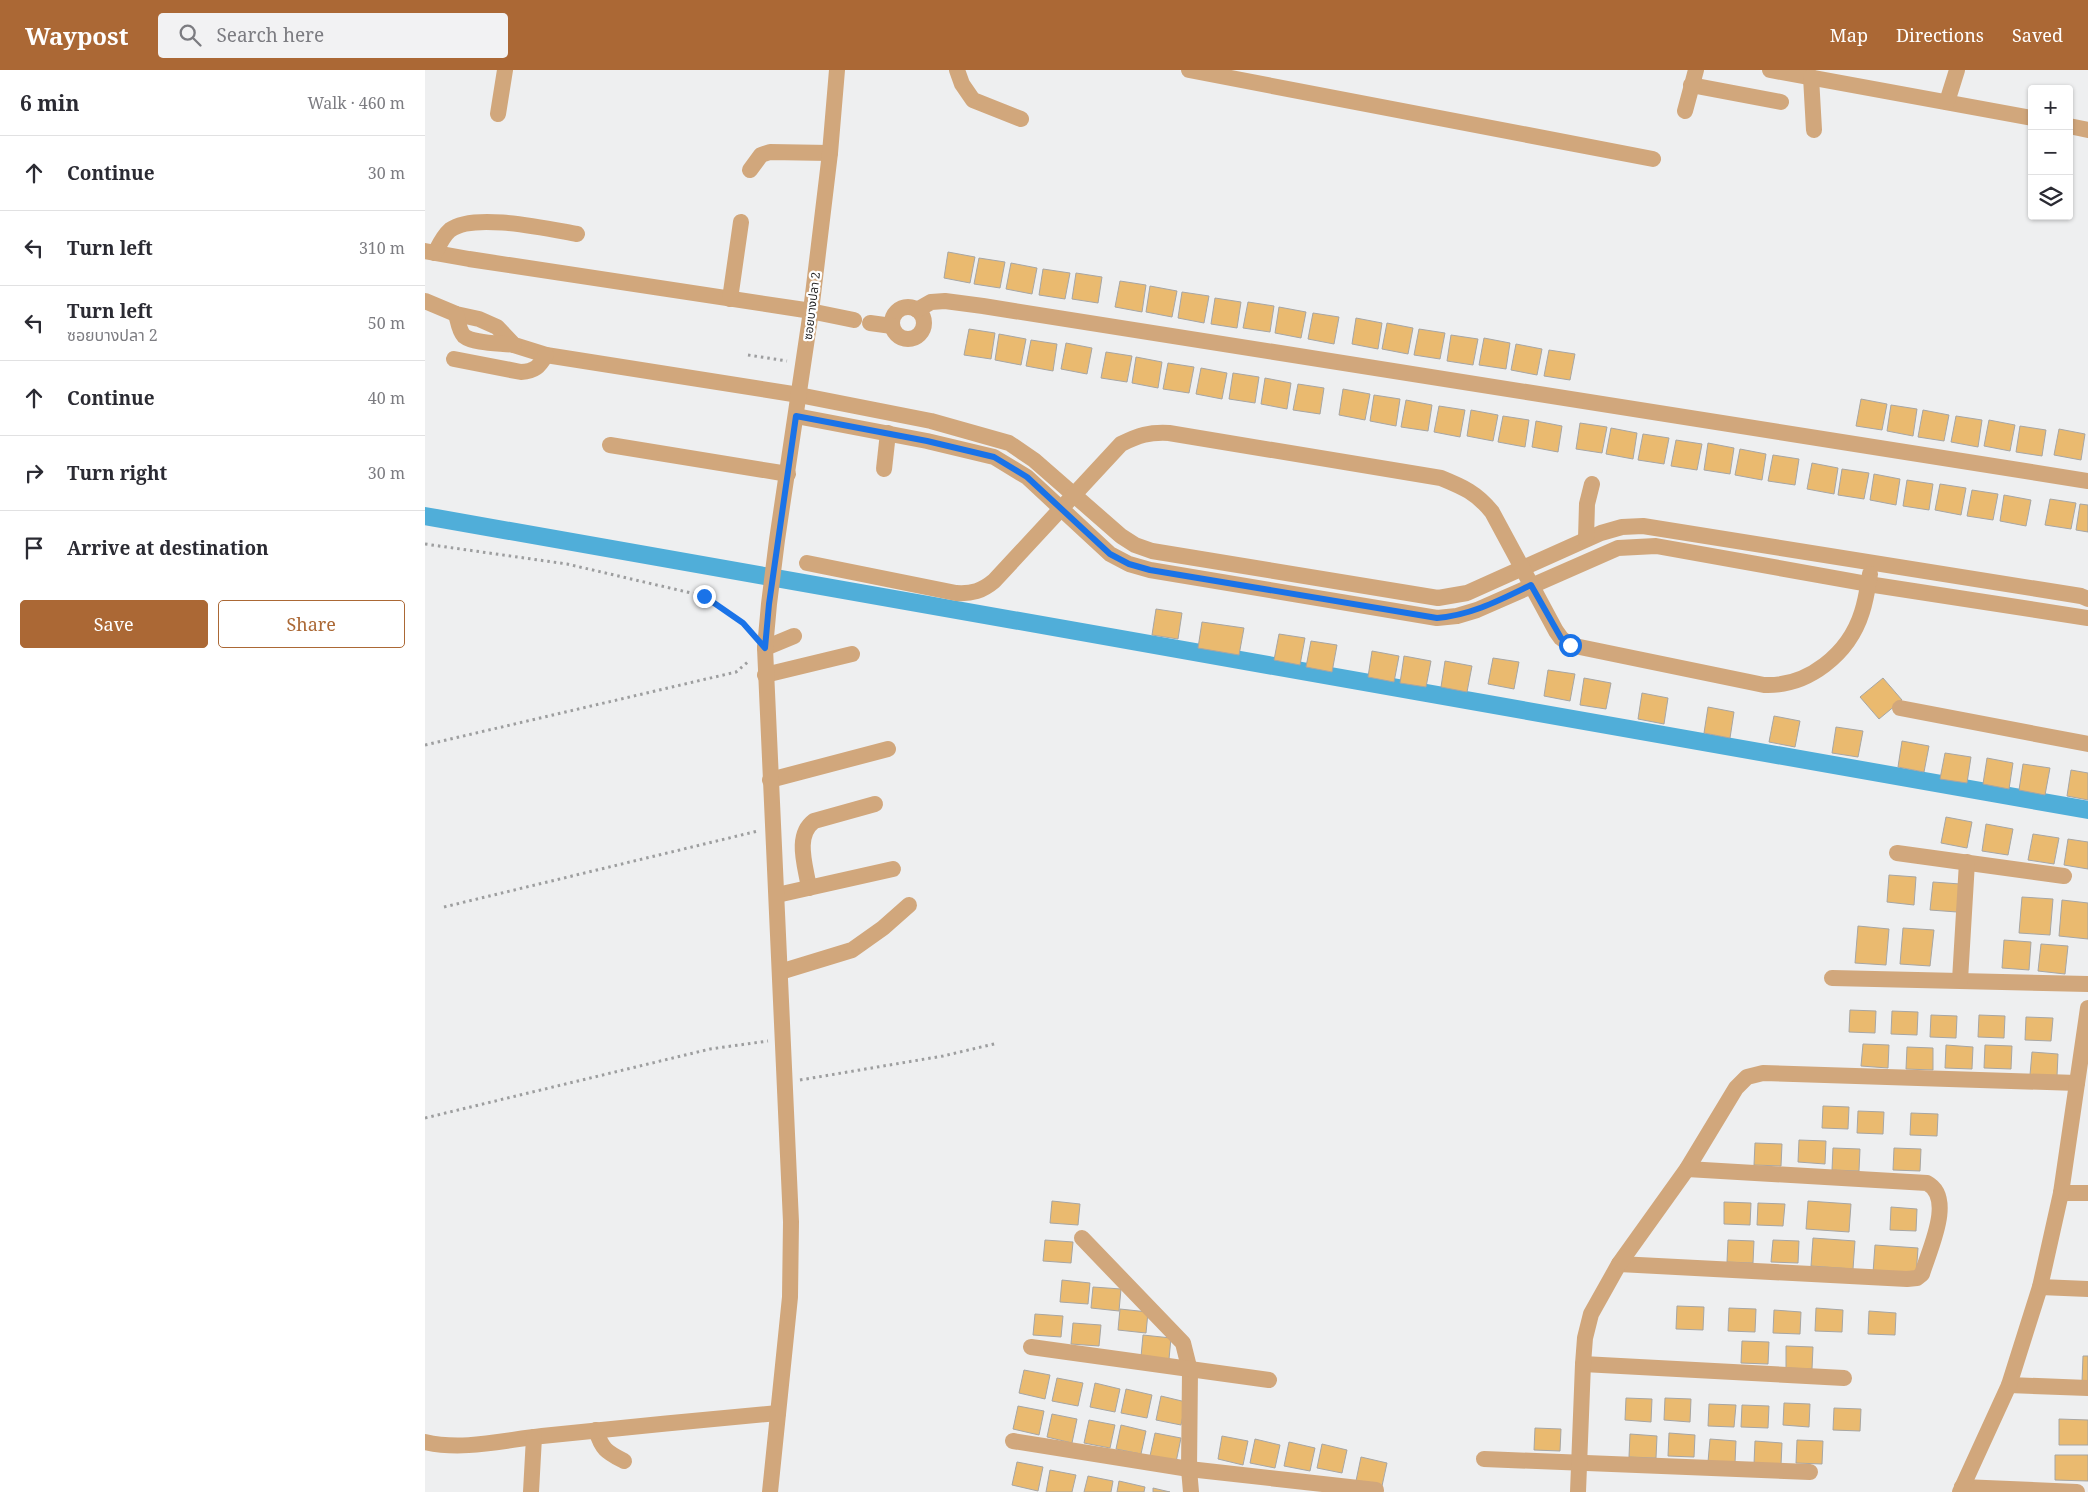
<!DOCTYPE html>
<meta charset="utf-8">
<style>
body{margin:0;font-family:"Noto Serif","Noto Sans Thai",serif;background:#f2f2f3;color:#2b2b33}
.controls{position:absolute;right:15px;top:15px;display:grid;overflow:hidden;border-radius:5px;box-shadow:0 1px 4px #0004}
.controls button{width:45px;height:45px;display:grid;place-items:center;padding:0;border:0;border-bottom:1px solid #e1e1e2;background:#fff;color:#2b2b33;font:25px sans-serif}
.stop{position:absolute;width:15px;height:15px;margin:-11px;border:4px solid #1a73e8;border-radius:50%;background:#fff}
.stop.end{background:#1a73e8;border-color:#fff;box-shadow:0 1px 5px #0008}
.list{margin:0;padding:0;list-style:none}
h2{display:flex;justify-content:space-between;align-items:center;height:65px;margin:0;padding:0 20px;font-size:21px}
h2 small{font-size:16px;font-weight:400;color:#7c7c81}
.list li{display:grid;grid-template-columns:32px 1fr auto;gap:15px;align-items:center;box-sizing:border-box;height:75px;padding:0 20px;border-top:1px solid #e1e1e2}
.list b{display:block;font-size:19px;white-space:nowrap}
.list p{margin:0;font-size:16px;white-space:nowrap;color:#7c7c81}
.list em{font-size:16px;font-style:normal;color:#7c7c81}
.actions{display:flex;gap:10px;padding:15px 20px}
.actions a{flex:1;padding:11px 0;border:1px solid #ab6835;border-radius:5px;text-align:center;font-size:18px;color:#ab6835}
.actions .main{background:#ab6835;color:#fff}
.icon{flex:none;width:28px;height:28px;fill:none;stroke:currentColor;stroke-width:2;stroke-linecap:round;stroke-linejoin:round}
.map{position:relative;flex:none;width:1663px;height:1422px;overflow:hidden}
header{display:flex;align-items:center;gap:30px;box-sizing:border-box;height:70px;padding:0 25px;background:#ab6835;color:#fff}
header strong{font-size:24px}
nav{display:flex;gap:28px;margin-inline-start:auto;font-size:18px}
.search{width:350px;height:45px;background:#f2f2f3;display:flex;align-items:center;gap:12px;box-sizing:border-box;padding:0 18px;border-radius:5px;color:#7c7c81;font-size:19px}
main{display:flex}
aside{flex:1;background:#fff}
.map>svg:first-child{display:block}
.lines{fill:none;stroke-linecap:round;stroke-linejoin:round}
.canal{stroke:#50aed9;stroke-width:18}
.building{fill:#eaba6f;stroke:#a7a6a4}
.path{stroke:#9d9e9f;stroke-width:3;stroke-dasharray:2.5 4;stroke-linecap:butt}
.minor{stroke:#d1a77c;stroke-width:16}
.route{stroke:#1a73e8;stroke-width:6}
.labels{text-anchor:middle;stroke-width:4.5;stroke-linejoin:round;paint-order:stroke}
.street-label{font-size:12px;fill:#252526;stroke:#fff}
</style>
<header>
<strong>Waypost</strong>
<div class="search"><svg class="icon" aria-label="search" viewBox="0 0 24 24"><circle cx="10" cy="10" r="6"/><path d="M15 15l6 6"/></svg>Search here</div>
<nav><a>Map</a><a>Directions</a><a>Saved</a></nav>
</header>
<main>
<aside>
<h2>6 min<small>Walk · 460 m</small></h2>
<ul class="list">
<li><svg class="icon" aria-label="ahead" viewBox="0 0 24 24"><path d="M12 20V5M6 11l6-6 6 6"/></svg><div><b>Continue</b></div><em>30 m</em></li>
<li><svg class="icon" aria-label="left" viewBox="0 0 24 24"><path d="M17 20v-9H6M10 6l-5 5 5 5"/></svg><div><b>Turn left</b></div><em>310 m</em></li>
<li><svg class="icon" aria-label="left" viewBox="0 0 24 24"><path d="M17 20v-9H6M10 6l-5 5 5 5"/></svg><div><b>Turn left</b><p>ซอยบางปลา 2</p></div><em>50 m</em></li>
<li><svg class="icon" aria-label="ahead" viewBox="0 0 24 24"><path d="M12 20V5M6 11l6-6 6 6"/></svg><div><b>Continue</b></div><em>40 m</em></li>
<li><svg class="icon" aria-label="right" viewBox="0 0 24 24"><path d="M7 20v-9h11M14 6l5 5-5 5"/></svg><div><b>Turn right</b></div><em>30 m</em></li>
<li><svg class="icon" aria-label="arrive" viewBox="0 0 24 24"><path d="M6 21V4h12l-3 4 3 4H6"/></svg><div><b>Arrive at destination</b></div></li>
</ul>
<div class="actions"><a class="main">Save</a><a>Share</a></div>
</aside>
<div class="map">
<svg width="1663" height="1422" viewBox="0 0 1663 1422">
<rect width="100%" height="100%" fill="#eeeff0"/>
<g class="lines">
<polyline class="canal" points="0,446 1663,740"/>
</g>
<g class="building">
<polygon points="523,182 550,187 545,213 519,208"/>
<polygon points="554,188 580,192 575,218 549,214"/>
<polygon points="586,193 612,198 607,224 581,219"/>
<polygon points="618,199 645,203 640,229 614,225"/>
<polygon points="651,203 677,207 673,233 647,229"/>
<polygon points="695,211 721,215 717,242 690,237"/>
<polygon points="725,216 752,221 747,247 721,242"/>
<polygon points="757,222 784,226 779,253 753,248"/>
<polygon points="790,228 816,232 812,258 786,254"/>
<polygon points="823,232 849,236 845,262 818,258"/>
<polygon points="854,237 881,242 876,268 850,263"/>
<polygon points="888,243 914,247 909,274 883,269"/>
<polygon points="931,248 957,253 953,279 927,274"/>
<polygon points="962,253 988,258 983,284 957,279"/>
<polygon points="544,259 570,263 566,289 539,285"/>
<polygon points="994,259 1020,263 1015,289 989,285"/>
<polygon points="574,264 601,269 596,295 570,290"/>
<polygon points="1026,265 1053,269 1048,295 1022,291"/>
<polygon points="1059,268 1085,273 1081,299 1054,295"/>
<polygon points="606,270 632,274 628,301 601,296"/>
<polygon points="641,273 667,278 662,304 636,299"/>
<polygon points="1091,274 1117,279 1112,305 1086,300"/>
<polygon points="1124,280 1150,284 1145,310 1119,306"/>
<polygon points="681,282 707,286 702,312 676,308"/>
<polygon points="711,287 737,292 733,318 707,313"/>
<polygon points="743,293 769,297 764,323 738,319"/>
<polygon points="776,298 802,303 797,329 771,324"/>
<polygon points="808,303 834,307 830,333 804,329"/>
<polygon points="840,308 866,313 862,339 836,334"/>
<polygon points="873,314 899,318 895,344 868,340"/>
<polygon points="918,319 945,324 940,350 914,345"/>
<polygon points="949,325 975,329 971,356 945,351"/>
<polygon points="1436,329 1462,334 1457,360 1431,356"/>
<polygon points="981,330 1007,335 1003,361 976,357"/>
<polygon points="1466,335 1492,339 1488,366 1462,361"/>
<polygon points="1014,336 1040,340 1035,367 1009,362"/>
<polygon points="1046,340 1073,345 1068,371 1042,366"/>
<polygon points="1498,340 1524,345 1519,371 1493,367"/>
<polygon points="1078,346 1104,350 1100,377 1073,372"/>
<polygon points="1531,346 1557,350 1553,377 1526,372"/>
<polygon points="1564,350 1590,355 1585,381 1559,376"/>
<polygon points="1111,351 1137,356 1133,382 1107,377"/>
<polygon points="1155,353 1182,357 1177,383 1151,379"/>
<polygon points="1595,356 1621,360 1617,386 1591,382"/>
<polygon points="1186,358 1212,363 1208,389 1181,384"/>
<polygon points="1634,359 1660,364 1656,390 1629,385"/>
<polygon points="1218,364 1244,368 1239,394 1213,390"/>
<polygon points="1251,370 1277,374 1272,400 1246,396"/>
<polygon points="1283,373 1309,378 1305,404 1279,400"/>
<polygon points="1315,379 1341,384 1337,410 1310,405"/>
<polygon points="1348,385 1374,389 1370,415 1343,411"/>
<polygon points="1387,393 1413,398 1409,424 1382,419"/>
<polygon points="1417,399 1444,403 1439,429 1413,425"/>
<polygon points="1449,404 1475,409 1471,435 1445,430"/>
<polygon points="1482,410 1508,414 1504,440 1478,436"/>
<polygon points="1515,414 1541,418 1536,445 1510,440"/>
<polygon points="1547,420 1573,424 1568,450 1542,446"/>
<polygon points="1579,425 1606,430 1601,456 1575,451"/>
<polygon points="1625,429 1651,433 1646,459 1620,455"/>
<polygon points="1655,434 1663,435 1663,462 1651,460"/>
<polygon points="731,539 757,543 753,569 727,565"/>
<polygon points="777,552 819,558 814,585 773,578"/>
<polygon points="854,564 880,568 875,595 849,590"/>
<polygon points="886,571 912,575 907,602 881,597"/>
<polygon points="947,581 974,586 969,612 943,607"/>
<polygon points="979,586 1006,591 1001,617 975,613"/>
<polygon points="1068,588 1094,592 1089,619 1063,614"/>
<polygon points="1020,591 1047,596 1042,622 1016,617"/>
<polygon points="1123,600 1150,604 1145,631 1119,626"/>
<polygon points="1159,608 1186,613 1181,639 1155,635"/>
<polygon points="1458,608 1477,630 1454,649 1435,627"/>
<polygon points="1217,623 1243,628 1239,654 1213,649"/>
<polygon points="1283,637 1309,642 1305,668 1279,663"/>
<polygon points="1349,646 1375,651 1370,677 1344,672"/>
<polygon points="1411,657 1438,661 1433,687 1407,683"/>
<polygon points="1477,671 1504,676 1499,702 1473,697"/>
<polygon points="1520,683 1546,687 1542,713 1515,709"/>
<polygon points="1562,688 1588,693 1584,719 1558,714"/>
<polygon points="1598,694 1625,698 1620,725 1594,720"/>
<polygon points="1646,700 1663,703 1663,730 1642,726"/>
<polygon points="1521,747 1547,752 1542,778 1516,773"/>
<polygon points="1561,754 1588,759 1583,785 1557,781"/>
<polygon points="1608,764 1634,768 1629,794 1603,790"/>
<polygon points="1643,769 1663,772 1663,799 1639,795"/>
<polygon points="1464,805 1491,807 1489,835 1462,832"/>
<polygon points="1508,812 1535,814 1532,842 1505,840"/>
<polygon points="1597,827 1628,829 1625,865 1594,863"/>
<polygon points="1637,830 1663,833 1663,869 1634,866"/>
<polygon points="1433,856 1464,859 1461,895 1430,893"/>
<polygon points="1478,858 1509,860 1505,896 1475,894"/>
<polygon points="1579,870 1606,872 1604,900 1577,898"/>
<polygon points="1616,874 1643,876 1640,904 1613,901"/>
<polygon points="1425,940 1451,941 1450,963 1424,962"/>
<polygon points="1467,941 1493,942 1492,965 1466,964"/>
<polygon points="1506,945 1532,946 1531,968 1505,967"/>
<polygon points="1554,945 1580,946 1579,968 1553,967"/>
<polygon points="1601,947 1628,948 1626,971 1600,970"/>
<polygon points="1438,974 1464,975 1463,998 1436,996"/>
<polygon points="1521,975 1548,977 1547,999 1520,998"/>
<polygon points="1560,975 1587,976 1586,999 1559,998"/>
<polygon points="1482,977 1508,978 1508,1000 1481,999"/>
<polygon points="1607,982 1633,984 1632,1006 1605,1005"/>
<polygon points="1398,1036 1424,1037 1423,1059 1397,1058"/>
<polygon points="1433,1041 1459,1042 1458,1064 1432,1063"/>
<polygon points="1486,1043 1513,1044 1512,1066 1485,1065"/>
<polygon points="1374,1070 1401,1071 1400,1094 1373,1092"/>
<polygon points="1330,1073 1357,1074 1356,1096 1329,1095"/>
<polygon points="1408,1078 1435,1079 1434,1101 1407,1100"/>
<polygon points="1469,1078 1496,1079 1495,1101 1468,1100"/>
<polygon points="627,1131 655,1134 653,1155 625,1153"/>
<polygon points="1383,1131 1426,1134 1424,1162 1381,1159"/>
<polygon points="1299,1132 1326,1133 1325,1155 1299,1154"/>
<polygon points="1333,1133 1360,1134 1358,1156 1332,1155"/>
<polygon points="1466,1137 1492,1139 1491,1161 1465,1160"/>
<polygon points="1388,1168 1430,1171 1428,1199 1386,1196"/>
<polygon points="620,1170 648,1172 646,1193 618,1191"/>
<polygon points="1303,1170 1329,1171 1328,1193 1302,1192"/>
<polygon points="1348,1170 1374,1171 1373,1193 1346,1192"/>
<polygon points="1450,1175 1493,1178 1491,1206 1448,1203"/>
<polygon points="637,1210 665,1213 663,1234 635,1232"/>
<polygon points="668,1217 696,1219 694,1241 666,1238"/>
<polygon points="1252,1236 1279,1237 1278,1260 1251,1259"/>
<polygon points="1304,1238 1331,1239 1330,1262 1303,1261"/>
<polygon points="1391,1238 1418,1240 1417,1262 1390,1261"/>
<polygon points="695,1239 723,1242 721,1263 693,1260"/>
<polygon points="1349,1240 1376,1242 1375,1264 1348,1263"/>
<polygon points="1444,1241 1471,1243 1470,1265 1443,1264"/>
<polygon points="610,1244 638,1246 636,1267 608,1265"/>
<polygon points="648,1253 676,1255 674,1276 646,1274"/>
<polygon points="718,1265 746,1268 744,1289 716,1287"/>
<polygon points="1317,1271 1344,1272 1343,1294 1316,1293"/>
<polygon points="1361,1276 1388,1277 1387,1299 1361,1298"/>
<polygon points="1658,1286 1663,1286 1663,1312 1657,1312"/>
<polygon points="599,1300 625,1305 620,1329 594,1323"/>
<polygon points="632,1308 658,1313 653,1336 627,1331"/>
<polygon points="670,1313 695,1319 690,1342 665,1337"/>
<polygon points="701,1319 727,1325 722,1348 696,1343"/>
<polygon points="736,1326 761,1332 756,1355 731,1350"/>
<polygon points="1201,1328 1227,1329 1226,1352 1200,1350"/>
<polygon points="1240,1328 1266,1329 1265,1352 1239,1350"/>
<polygon points="1359,1333 1385,1334 1384,1357 1358,1355"/>
<polygon points="1284,1334 1311,1335 1309,1357 1283,1356"/>
<polygon points="1317,1335 1344,1336 1343,1358 1316,1357"/>
<polygon points="593,1336 619,1341 614,1365 588,1359"/>
<polygon points="1409,1338 1436,1339 1435,1361 1408,1360"/>
<polygon points="627,1344 652,1349 647,1373 622,1367"/>
<polygon points="1634,1349 1663,1350 1663,1375 1634,1375"/>
<polygon points="664,1350 690,1355 685,1378 659,1373"/>
<polygon points="696,1355 721,1361 716,1384 691,1379"/>
<polygon points="1110,1358 1136,1359 1135,1381 1109,1380"/>
<polygon points="730,1363 756,1368 751,1392 725,1386"/>
<polygon points="1244,1363 1270,1365 1269,1387 1243,1386"/>
<polygon points="1205,1364 1232,1366 1231,1388 1204,1387"/>
<polygon points="797,1366 823,1371 818,1395 793,1389"/>
<polygon points="830,1369 855,1375 850,1398 825,1393"/>
<polygon points="1285,1369 1311,1371 1310,1393 1283,1392"/>
<polygon points="1372,1370 1398,1371 1397,1394 1371,1393"/>
<polygon points="1330,1371 1357,1373 1356,1395 1329,1394"/>
<polygon points="864,1372 890,1378 885,1401 859,1396"/>
<polygon points="897,1374 922,1380 917,1403 892,1398"/>
<polygon points="1630,1385 1663,1385 1663,1411 1630,1410"/>
<polygon points="936,1387 962,1393 957,1416 931,1411"/>
<polygon points="592,1392 618,1397 613,1421 587,1415"/>
<polygon points="625,1400 651,1405 647,1422 621,1422"/>
<polygon points="663,1406 688,1411 686,1422 659,1422"/>
<polygon points="694,1411 720,1417 719,1422 692,1422"/>
<polygon points="728,1418 745,1422 728,1422"/>
</g>
<g class="lines">
<g class="path">
<polyline points="323,285 362,291"/>
<polyline points="0,474 142,494 279,526 318,553 325,561"/>
<polyline points="0,675 311,602 324,591"/>
<polyline points="19,837 333,761"/>
<polyline points="375,1010 518,986 573,973"/>
<polyline points="0,1048 285,979 343,971"/>
</g>
<g class="minor">
<polyline points="532,0 537,14 548,30 596,49"/>
<polyline points="764,0 1228,89"/>
<polyline points="1345,0 1607,48"/>
<polyline points="1386,7 1389,60"/>
<polyline points="1266,15 1356,32"/>
<polyline points="1522,32 1532,0"/>
<polyline points="1260,41 1271,0"/>
<polyline points="73,44 80,0"/>
<polyline points="1644,56 1663,60"/>
<polyline points="325,100 336,85 345,82 405,83"/>
<polyline points="0,181 44,189 380,240 429,250"/>
<path d="M10,183C14,175 18,166 25,160C49,142 123,159 152,164"/>
<polyline points="305,229 316,152"/>
<polyline points="0,231 31,244 54,249 72,257 89,275 121,285 374,325 506,351 584,373 609,390 696,466 710,475 727,481 1013,528 1042,523 1176,463 1197,457 1218,456 1656,526 1663,529"/>
<circle cx="483" cy="253" r="16"/>
<polyline points="492,240 506,232 520,231 558,236 1663,411"/>
<path d="M31,244C33,251 34,261 39,266C49,274 77,273 89,275"/>
<polyline points="445,253 467,256"/>
<path d="M29,289L96,302C110,301 114,297 121,285"/>
<polyline points="371,346 502,371 569,387 602,407 685,484 704,494 725,500 1012,548 1032,546 1052,540 1193,478 1231,476 1443,514 1663,548"/>
<polyline points="185,375 363,404"/>
<polyline points="459,399 463,363"/>
<polyline points="1161,469 1162,434 1167,414"/>
<path d="M382,493L531,523C547,524 557,521 569,511L696,374C714,365 724,362 744,363L1016,408C1038,417 1052,423 1067,442L1131,561L1136,568L1145,575L1339,615C1383,617 1424,584 1437,542C1441,530 1443,516 1445,504"/>
<polyline points="340,578 369,566"/>
<polyline points="340,605 427,584"/>
<polyline points="1475,638 1663,674"/>
<polyline points="345,710 463,679"/>
<polyline points="1472,783 1639,806"/>
<path d="M384,818C381,797 369,766 389,751L450,734"/>
<polyline points="352,825 468,799"/>
<polyline points="355,902 427,880 458,858 484,835"/>
<polyline points="1407,908 1663,914"/>
<polyline points="1535,910 1542,792"/>
<polyline points="1636,1123 1663,1123"/>
<polyline points="657,1168 758,1273 765,1301 764,1399 766,1422"/>
<path d="M1194,1194L1482,1209L1492,1208L1497,1204C1504,1180 1530,1128 1502,1113L1262,1099"/>
<polyline points="1615,1217 1663,1219"/>
<polyline points="606,1277 844,1310"/>
<polyline points="1158,1294 1419,1308"/>
<polyline points="1584,1315 1663,1318"/>
<path d="M171,1360C177,1380 182,1382 199,1391"/>
<polyline points="588,1371 764,1399 951,1420"/>
<path d="M0,1372C38,1381 79,1370 117,1366C196,1358 274,1350 353,1343"/>
<polyline points="1059,1389 1385,1402"/>
<polyline points="1537,1417 1652,1422"/>
<polyline points="106,1422 109,1367"/>
<polyline points="345,1422 365,1227 366,1152 340,578 344,534 352,470 386,241 405,83 412,0"/>
<polyline points="1153,1422 1158,1294 1160,1268 1166,1244 1194,1194 1262,1099 1311,1018 1322,1007 1338,1003 1652,1013"/>
<polyline points="1535,1422 1584,1315 1615,1217 1636,1123 1663,938"/>
</g>
</g>
<g class="lines">
<path class="route" d="M279,526L318,553L340,578L344,534L371,346L502,371L569,387L602,407L685,484L704,494L725,500L1012,548C1047,545 1075,530 1106,515L1136,568L1145,575"/>
</g>
<g class="labels">
<g class="street-label">
<text transform="translate(387 236) rotate(-83)" y="4">ซอยบางปลา 2</text>
</g>
</g>
</svg>
<div class="controls">
<button>+</button>
<button>−</button>
<button><svg class="icon" aria-label="layers" viewBox="0 0 24 24"><path d="M12 4l9 5-9 5-9-5zM3 14l9 5 9-5"/></svg></button>
</div>
<div class="stop" style="left:1145px;top:575px"></div>
<div class="stop end" style="left:279px;top:526px"></div>
</div>
</main>
